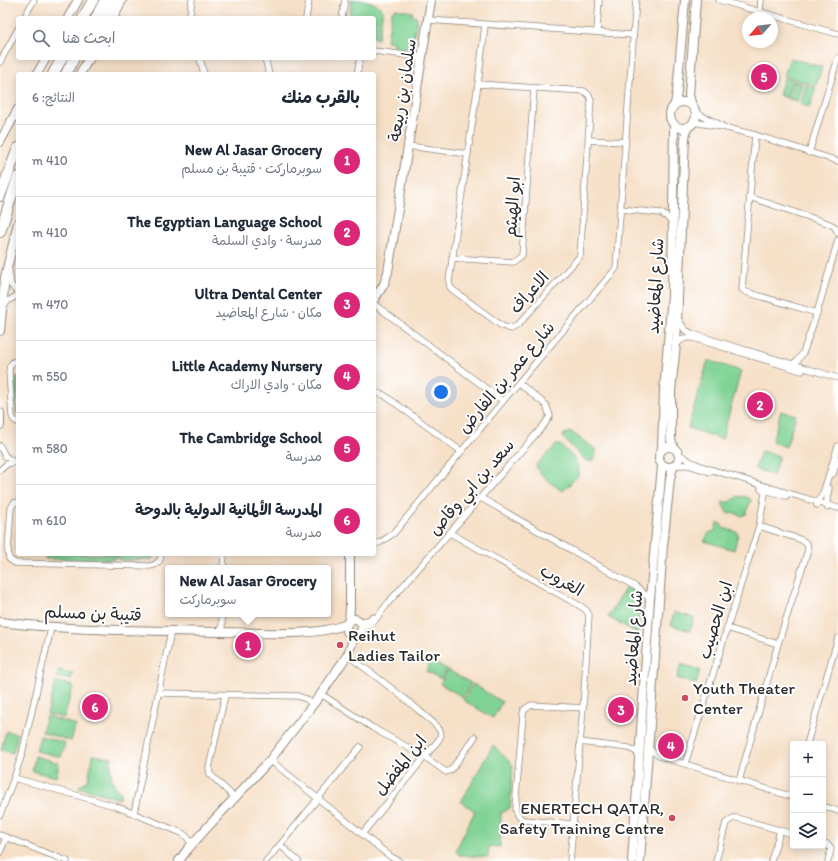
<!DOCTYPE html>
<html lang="ar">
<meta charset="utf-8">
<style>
body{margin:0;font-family:Itim,"Playpen Sans Arabic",sans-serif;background:#f2f2f3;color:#1f2937;direction:rtl}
.controls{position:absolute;right:12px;bottom:12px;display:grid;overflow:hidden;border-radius:4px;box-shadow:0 2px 10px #0003}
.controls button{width:36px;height:36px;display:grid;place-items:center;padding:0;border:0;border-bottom:1px solid #e0e1e3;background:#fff;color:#1f2937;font:20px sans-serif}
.compass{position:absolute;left:742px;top:12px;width:36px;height:36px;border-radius:50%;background:#fff;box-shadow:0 2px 10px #0003;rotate:243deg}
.you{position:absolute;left:441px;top:392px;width:14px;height:14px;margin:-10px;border:3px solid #fff;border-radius:50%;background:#1a73e8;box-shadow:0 0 0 6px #1a73e833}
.badge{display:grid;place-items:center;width:26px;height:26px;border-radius:50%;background:#db2777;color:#fff;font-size:13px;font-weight:700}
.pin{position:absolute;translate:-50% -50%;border:2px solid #fff;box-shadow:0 1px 4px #0006}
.popup{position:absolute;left:165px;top:565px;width:166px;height:52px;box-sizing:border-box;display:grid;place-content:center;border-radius:4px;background:#fff;filter:drop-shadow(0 1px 3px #0005);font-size:13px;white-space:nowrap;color:#747a83}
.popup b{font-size:15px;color:#1f2937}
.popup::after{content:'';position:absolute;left:50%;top:100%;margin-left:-8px;border:8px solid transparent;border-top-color:#fff}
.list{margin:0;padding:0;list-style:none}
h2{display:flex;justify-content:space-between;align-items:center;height:52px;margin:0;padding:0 16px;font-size:17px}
h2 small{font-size:13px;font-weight:400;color:#747a83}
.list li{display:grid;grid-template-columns:26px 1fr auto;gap:12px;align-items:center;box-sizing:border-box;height:72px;padding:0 16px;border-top:1px solid #e0e1e3}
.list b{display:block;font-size:15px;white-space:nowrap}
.list p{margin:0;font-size:13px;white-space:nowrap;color:#747a83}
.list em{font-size:13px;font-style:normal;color:#747a83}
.icon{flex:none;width:22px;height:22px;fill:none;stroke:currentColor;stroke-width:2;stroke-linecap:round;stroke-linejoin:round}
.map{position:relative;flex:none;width:838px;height:861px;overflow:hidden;direction:ltr}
.search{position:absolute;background:#fff;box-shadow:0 2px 10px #0003;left:16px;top:16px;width:360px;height:44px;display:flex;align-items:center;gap:10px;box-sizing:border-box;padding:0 14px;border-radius:4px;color:#747a83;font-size:15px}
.panel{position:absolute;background:#fff;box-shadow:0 2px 10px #0003;left:16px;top:72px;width:360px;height:484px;border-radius:4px;direction:rtl}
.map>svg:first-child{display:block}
.green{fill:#81d395;stroke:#567f60}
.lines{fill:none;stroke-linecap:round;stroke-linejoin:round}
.street-casing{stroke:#90867a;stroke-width:7}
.secondary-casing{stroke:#90867a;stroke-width:10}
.highway-casing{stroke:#90867a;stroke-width:12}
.street{stroke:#fff;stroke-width:5.5}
.secondary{stroke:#fff;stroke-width:8}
.highway{stroke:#fff;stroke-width:10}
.poi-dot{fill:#d1495b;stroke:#fff;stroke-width:1.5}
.labels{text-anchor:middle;stroke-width:4;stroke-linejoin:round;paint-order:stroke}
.street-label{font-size:17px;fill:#2b2b2b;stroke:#fff}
.poi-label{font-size:17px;fill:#2b2b2b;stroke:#fff;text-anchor:start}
</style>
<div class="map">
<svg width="838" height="861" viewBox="0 0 838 861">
<rect width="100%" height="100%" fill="#fff"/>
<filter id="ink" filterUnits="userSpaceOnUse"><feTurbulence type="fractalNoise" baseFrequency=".025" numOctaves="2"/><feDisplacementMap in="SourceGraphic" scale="8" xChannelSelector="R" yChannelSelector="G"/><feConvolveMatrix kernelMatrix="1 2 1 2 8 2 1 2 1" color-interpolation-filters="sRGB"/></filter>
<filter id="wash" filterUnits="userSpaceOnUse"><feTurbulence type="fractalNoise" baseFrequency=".012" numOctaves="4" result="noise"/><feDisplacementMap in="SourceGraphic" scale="16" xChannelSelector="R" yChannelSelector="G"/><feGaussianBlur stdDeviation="0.9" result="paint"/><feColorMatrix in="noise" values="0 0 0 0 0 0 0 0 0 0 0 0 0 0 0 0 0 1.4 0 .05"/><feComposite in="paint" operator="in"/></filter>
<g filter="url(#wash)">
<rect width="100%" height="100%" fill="#f6e0c8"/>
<g class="green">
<path d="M352,0C364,0 374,0 383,10L378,39L374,38V18H349Z"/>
<polygon points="395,9 413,12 412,16 417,17 413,44 407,49 394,47 394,42 387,41 392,11"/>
<polygon points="790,58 822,67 816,86 784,76"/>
<polygon points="784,78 792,80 787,98 779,95"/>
<polygon points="794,81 802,84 797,101 789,99"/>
<polygon points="806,85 816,88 810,107 800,104"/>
<polygon points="708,360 741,371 722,439 688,428"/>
<polygon points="18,376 18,415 16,413 14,379"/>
<polygon points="781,411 796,415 786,447 772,442"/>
<polygon points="571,432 595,449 596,455 592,461 586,461 564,439 563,437 564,434"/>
<path d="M556,445H560L573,457L579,469L578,476L563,491C556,488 537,473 536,465Z"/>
<polygon points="761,451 779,456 773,475 755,469"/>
<polygon points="738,496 742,497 742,496 749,498 749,499 751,500 746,514 742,516 732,512 728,514 723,505 723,502 730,502"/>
<polygon points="719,523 721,524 723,528 737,532 738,534 734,550 704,541 709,533 716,530 716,525"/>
<polygon points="46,554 153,554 152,559 121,560 115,557 113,560 45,559"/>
<polygon points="626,587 636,593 640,600 638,632 637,633 608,617"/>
<polygon points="674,612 694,618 690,631 671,625"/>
<polygon points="431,661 447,669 441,679 426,671"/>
<polygon points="681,664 700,670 696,684 677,678"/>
<polygon points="59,670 73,673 71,680 57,677"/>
<polygon points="448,670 471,683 463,697 440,684"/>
<polygon points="56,681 73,686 64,718 47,714"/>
<polygon points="473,684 502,702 493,718 463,700"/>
<polygon points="46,716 76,725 71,741 42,732"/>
<polygon points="6,731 18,734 13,753 1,750"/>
<polygon points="40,736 65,743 61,757 36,751"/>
<polygon points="493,745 513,765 510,808 501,813 500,847 489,846 488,857 459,855 456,850 475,811 461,802"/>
<path d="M93,755L112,758C109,770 111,776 115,787L121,792L120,799L78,787L88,780Z"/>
<polygon points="35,756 59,763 56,777 32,771"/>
</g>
</g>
<g filter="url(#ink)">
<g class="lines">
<defs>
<g id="street">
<polyline points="719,0 838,34"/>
<polyline points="760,12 761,0"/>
<polyline points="24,18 34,0"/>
<polyline points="190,18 190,14 192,0"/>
<polyline points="306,18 309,0"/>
<polyline points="342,18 345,0"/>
<polyline points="428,20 633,35"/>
<polyline points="597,31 599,0"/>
<polyline points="374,51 421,57"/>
<polyline points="200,58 204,74"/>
<polyline points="265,58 269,74"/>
<polyline points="0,62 18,29"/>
<polyline points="357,74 360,58"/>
<polyline points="478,84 584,91 589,95 591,100 580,256 518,325 511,329 502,326 453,290 450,287 449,281 478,84 485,25"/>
<polyline points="695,111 702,116 721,125"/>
<polyline points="693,122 723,127 755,135 838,161"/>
<polyline points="755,135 742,289 746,292 817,313"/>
<polyline points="589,140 625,142"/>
<polyline points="408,146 468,154"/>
<polyline points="809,153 838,58"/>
<polyline points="749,197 830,224 835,227 838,233"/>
<polyline points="620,209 661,213 667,217 673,224"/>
<polyline points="452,258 513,262 522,255 534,88"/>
<polyline points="9,270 11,285 18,293"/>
<polyline points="374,304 503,401"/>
<polyline points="2,308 8,301 18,295"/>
<polyline points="678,319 685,330 693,334 838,378"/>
<path d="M676,345C681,339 685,337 693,338L802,371"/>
<path d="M18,360C12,361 9,366 9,371L12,416L14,420L18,422"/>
<polyline points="792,364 797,361 803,353 817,313 838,240"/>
<polyline points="374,392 384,395 461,451"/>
<polyline points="0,446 5,456 14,462"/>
<path d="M677,452C692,466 717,471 736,477C770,488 804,498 838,508"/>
<polyline points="676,465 688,465 710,472"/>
<polyline points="0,470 7,464 16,462"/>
<polyline points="833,474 838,459"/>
<polyline points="761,489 786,496"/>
<polyline points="481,498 636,587 650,599"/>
<path d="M18,502L14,503L11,508L8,551L9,559L15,563L150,566C157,565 161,561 161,554"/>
<polyline points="817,505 823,493 838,446"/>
<polyline points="827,507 827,498 829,488"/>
<polyline points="450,533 582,607 586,610 589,615 583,708 570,861"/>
<polyline points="374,544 381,542 394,533 503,401 613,272 616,268 636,0"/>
<polyline points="223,568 224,554"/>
<polyline points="360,622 368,620 374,617"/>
<polyline points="727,628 778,644"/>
<polyline points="361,630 376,619 388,603 544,425 550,416 546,405 519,383"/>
<polyline points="222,632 222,614"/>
<path d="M347,655C373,674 399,693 423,714C428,719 437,724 440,731C442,736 440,738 437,742L362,834"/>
<polyline points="159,693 298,696 306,699 313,704"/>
<polyline points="321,694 373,728 425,757 446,772 451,770 475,737"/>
<polyline points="225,695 209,768 210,774 213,777 235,798"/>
<polyline points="580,742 629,748 637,752 640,756"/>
<polyline points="807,744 838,638"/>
<polyline points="648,748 659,756 793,797"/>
<polyline points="270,760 391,857 399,861"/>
<polyline points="685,764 759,526 765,494 764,490 761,489"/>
<polyline points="14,778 115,806 182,833 187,837 192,845"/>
<polyline points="739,781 778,644 808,550 807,544 802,540 759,526"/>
<polyline points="823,806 838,811"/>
<polyline points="134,813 171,631"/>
<polyline points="0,815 14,778 22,754 51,628"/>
<polyline points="573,824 523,820 517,815 515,809 523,715 524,710 531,705 583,708"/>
<polyline points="0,835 67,861"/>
<polyline points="823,843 827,844 831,849 828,861"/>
<polyline points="280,845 298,861"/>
<polyline points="0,852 6,838"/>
<polyline points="266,861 280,845 360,747"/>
<polyline points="716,861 726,823 733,818 737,818 793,834"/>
<polyline points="771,861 780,831"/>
</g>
<g id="secondary">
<polyline points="68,18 78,0"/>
<polyline points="113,18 122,0"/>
<polyline points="37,74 46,58"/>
<polyline points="80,74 89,58"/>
<circle cx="683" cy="115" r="13"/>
<polyline points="675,104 677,92 685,0"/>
<polyline points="692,106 689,95 696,0"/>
<polyline points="0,142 18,109"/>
<polyline points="374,300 384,284 388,272 408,146 431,0"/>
<polyline points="0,331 5,277 18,223"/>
<polyline points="0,413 0,425"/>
<circle cx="669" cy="457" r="10"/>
<polyline points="674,448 671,440 671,390 676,345 685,138 687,127"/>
<polyline points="662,449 664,390 672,295 674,125"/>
<circle cx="354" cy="627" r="8"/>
<polyline points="349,621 350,608 350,554"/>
<path d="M0,622C73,631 147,630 221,632C257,632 313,638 347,624"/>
<polyline points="179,861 187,850 203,832 270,760 321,694 348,654 352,643 351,634"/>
<polyline points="632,861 650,599 662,466"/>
<polyline points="640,861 663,546 670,479 673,467"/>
</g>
<g id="highway">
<polyline points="83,18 93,0"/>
<polyline points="96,18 105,0"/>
<polyline points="105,18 115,0"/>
<polyline points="88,59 89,58"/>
<polyline points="53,74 62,58"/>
<polyline points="66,74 74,58"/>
<polyline points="0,196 18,148"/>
<polyline points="0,232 18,177"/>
</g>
</defs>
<use href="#street" class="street-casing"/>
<use href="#secondary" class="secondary-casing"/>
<use href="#highway" class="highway-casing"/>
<use href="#street" class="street"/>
<use href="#secondary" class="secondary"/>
<use href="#highway" class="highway"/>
</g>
</g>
<g class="poi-dot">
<circle cx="340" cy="645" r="4"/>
<circle cx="685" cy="698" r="4"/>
<circle cx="672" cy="818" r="4"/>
</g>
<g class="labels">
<g class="street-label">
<text transform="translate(402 90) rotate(-81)" y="6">سلمان بن ربيعة</text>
<text transform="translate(512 207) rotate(-86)" y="6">ابو الهيثم</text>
<text transform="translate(655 286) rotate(-87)" y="6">شارع المعاضيد</text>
<text transform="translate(529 292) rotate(-48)" y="6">الاعراف</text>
<text transform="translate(506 377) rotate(-50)" y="6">شارع عمر بن الفارض</text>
<text transform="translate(471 487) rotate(-49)" y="6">سعد بن ابي وقاص</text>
<text transform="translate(562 580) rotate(30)" y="6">الغروب</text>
<text transform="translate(93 613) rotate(2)" y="6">قتيبة بن مسلم</text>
<text transform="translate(715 620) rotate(-73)" y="6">ابن الحصيب</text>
<text transform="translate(633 638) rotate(-86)" y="6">شارع المعاضيد</text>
<text transform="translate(400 765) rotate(-51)" y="6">ابن المفضل</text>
</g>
<g class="poi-label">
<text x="348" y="641">Reihut<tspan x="348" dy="20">Ladies Tailor</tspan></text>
<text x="693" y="694">Youth Theater<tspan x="693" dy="20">Center</tspan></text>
<text x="664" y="814" text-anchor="end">ENERTECH QATAR,<tspan x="664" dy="20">Safety Training Centre</tspan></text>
</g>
</g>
</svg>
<div class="controls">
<button>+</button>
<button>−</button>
<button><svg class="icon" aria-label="layers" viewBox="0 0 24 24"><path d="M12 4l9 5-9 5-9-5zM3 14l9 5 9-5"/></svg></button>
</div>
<svg class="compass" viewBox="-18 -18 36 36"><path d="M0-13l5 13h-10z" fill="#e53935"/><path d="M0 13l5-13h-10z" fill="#747a83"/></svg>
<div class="you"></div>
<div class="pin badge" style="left:248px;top:645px">1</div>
<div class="popup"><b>New Al Jasar Grocery</b>سوبرماركت</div>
<div class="pin badge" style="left:760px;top:405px">2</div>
<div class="pin badge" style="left:621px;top:710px">3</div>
<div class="pin badge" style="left:671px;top:746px">4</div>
<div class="pin badge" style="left:764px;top:77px">5</div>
<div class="pin badge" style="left:95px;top:707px">6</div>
<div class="search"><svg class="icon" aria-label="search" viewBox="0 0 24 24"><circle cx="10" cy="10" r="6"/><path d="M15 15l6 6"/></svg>ابحث هنا</div>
<section class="panel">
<h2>بالقرب منك<small>النتائج: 6</small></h2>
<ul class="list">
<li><span class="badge">1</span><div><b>New Al Jasar Grocery</b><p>سوبرماركت · قتيبة بن مسلم</p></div><em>410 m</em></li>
<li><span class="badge">2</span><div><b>The Egyptian Language School</b><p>مدرسة · وادي السلمة</p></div><em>410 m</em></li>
<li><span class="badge">3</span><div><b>Ultra Dental Center</b><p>مكان · شارع المعاضيد</p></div><em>470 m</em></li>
<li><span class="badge">4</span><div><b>Little Academy Nursery</b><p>مكان · وادي الاراك</p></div><em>550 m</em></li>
<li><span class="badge">5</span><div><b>The Cambridge School</b><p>مدرسة</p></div><em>580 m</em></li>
<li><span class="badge">6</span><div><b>المدرسة الألمانية الدولية بالدوحة</b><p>مدرسة</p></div><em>610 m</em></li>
</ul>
</section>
</div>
